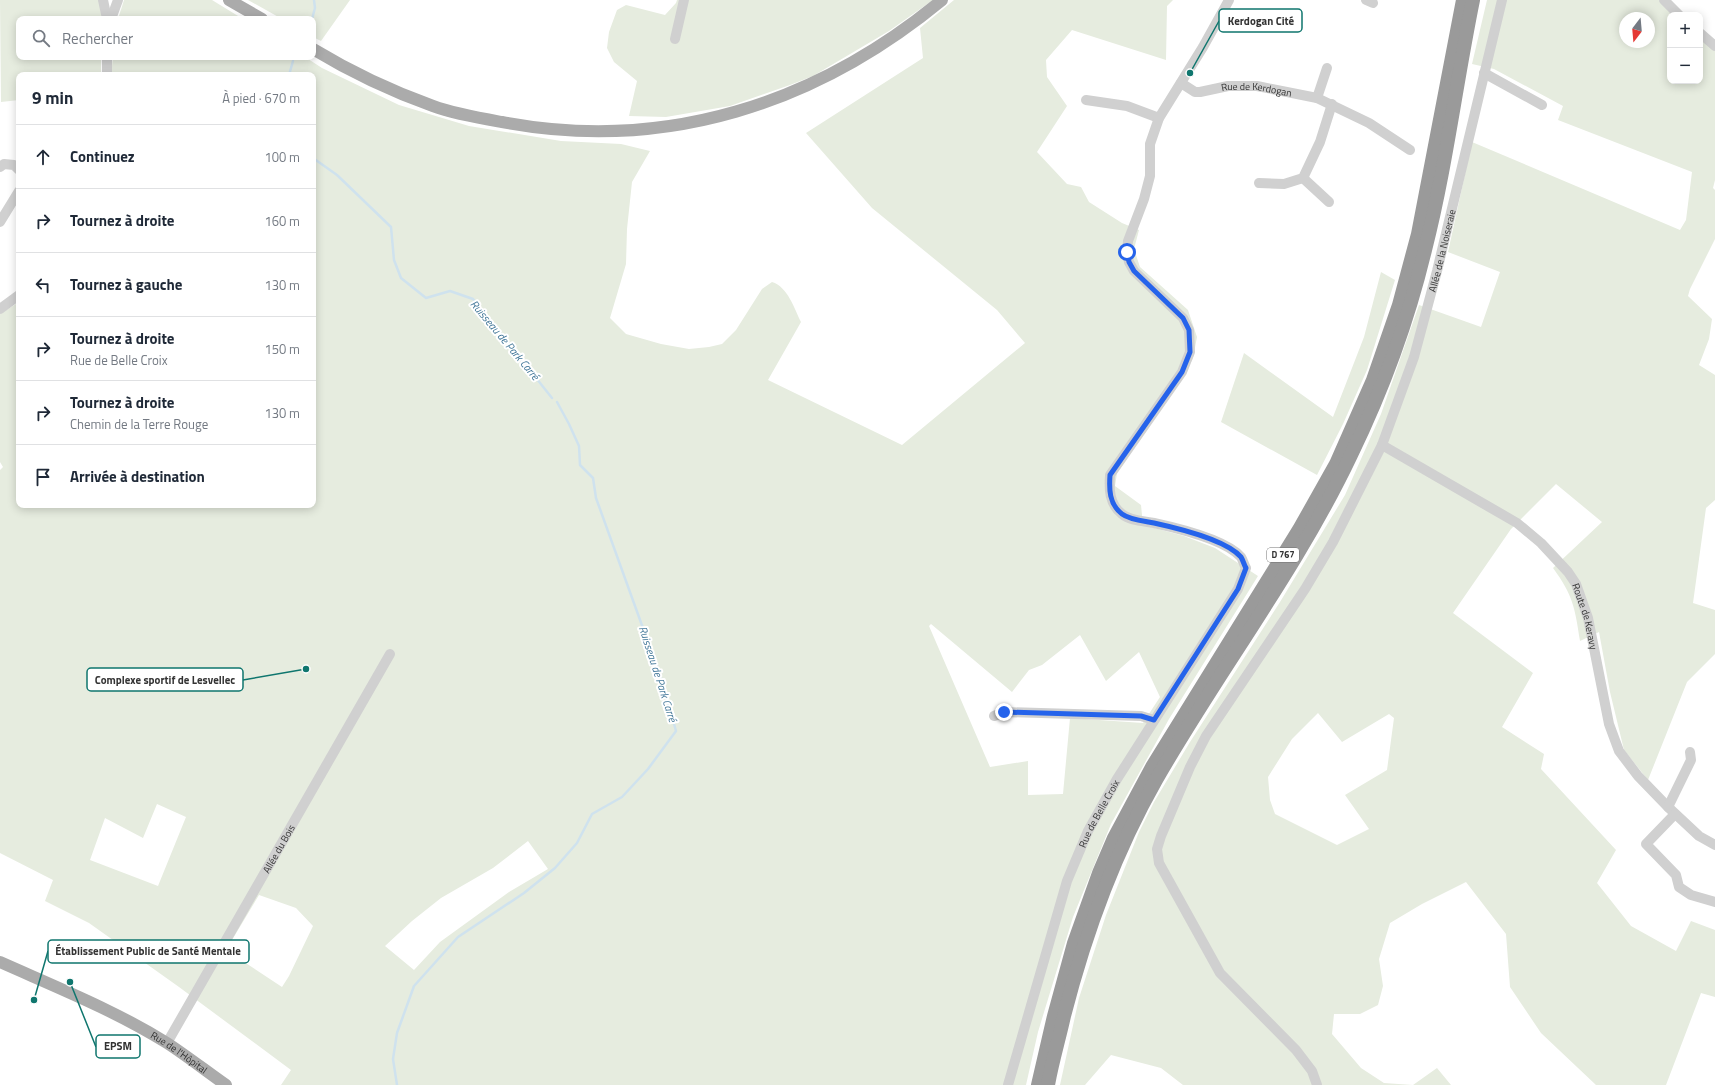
<!DOCTYPE html>
<html lang="fr">
<meta charset="utf-8">
<style>
body{margin:0;font-family:"Titillium Web",sans-serif;background:#f6f6f7;color:#1f2937}
.controls{position:absolute;right:12px;top:12px;display:grid;overflow:hidden;border-radius:8px;box-shadow:0 2px 10px #0003}
.controls button{width:36px;height:36px;display:grid;place-items:center;padding:0;border:0;border-bottom:1px solid #e0e1e3;background:#fff;color:#1f2937;font:20px sans-serif}
.compass{position:absolute;left:1619px;top:12px;width:36px;height:36px;border-radius:50%;background:#fff;box-shadow:0 2px 10px #0003;rotate:196deg}
.stop{position:absolute;width:12px;height:12px;margin:-9px;border:3px solid #2563eb;border-radius:50%;background:#fff}
.stop.end{background:#2563eb;border-color:#fff;box-shadow:0 1px 4px #0008}
.list{margin:0;padding:0;list-style:none}
h2{display:flex;justify-content:space-between;align-items:center;height:52px;margin:0;padding:0 16px;font-size:17px}
h2 small{font-size:13px;font-weight:400;color:#747a83}
.list li{display:grid;grid-template-columns:26px 1fr auto;gap:12px;align-items:center;box-sizing:border-box;height:64px;padding:0 16px;border-top:1px solid #e0e1e3}
.list b{display:block;font-size:15px;white-space:nowrap}
.list p{margin:0;font-size:13px;white-space:nowrap;color:#747a83}
.list em{font-size:13px;font-style:normal;color:#747a83}
.icon{flex:none;width:22px;height:22px;fill:none;stroke:currentColor;stroke-width:2;stroke-linecap:round;stroke-linejoin:round}
.map{position:relative;flex:none;width:1715px;height:1085px;overflow:hidden}
.search{position:absolute;background:#fff;box-shadow:0 2px 10px #0003;left:16px;top:16px;width:300px;height:44px;display:flex;align-items:center;gap:10px;box-sizing:border-box;padding:0 14px;border-radius:8px;color:#747a83;font-size:15px}
.panel{position:absolute;background:#fff;box-shadow:0 2px 10px #0003;left:16px;top:72px;width:300px;height:436px;border-radius:8px}
.map>svg:first-child{display:block}
.green{fill:#e6ecdf;fill-rule:evenodd}
.lines{fill:none;stroke-linecap:round;stroke-linejoin:round}
.stream{stroke:#cfe2ee;stroke-width:2.5}
.minor{stroke:#d0d0d0;stroke-width:10}
.major{stroke:#ababab;stroke-width:12}
.highway{stroke:#9a9a9a;stroke-width:14}
.route{stroke:#2563eb;stroke-width:5}
.labels{text-anchor:middle;stroke-width:4;stroke-linejoin:round;paint-order:stroke}
.shield{fill:#fff;stroke:#707070;stroke-width:1}
.shield-label{font-size:9px;font-weight:bold;fill:#333}
.street-label{font-size:10px;fill:#333;stroke:#fff}
.water-label{font-size:11px;font-style:italic;fill:#3f7597;stroke:#fff}
.leader{fill:none;stroke:#0f766e;stroke-width:1.5}
.callout-dot{fill:#0f766e;stroke:#fff;stroke-width:1.5}
.callout{fill:#fff;stroke:#0f766e;stroke-width:1.5}
.callout-label{font-size:11px;text-anchor:middle;font-weight:bold;fill:#333}
</style>
<div class="map">
<svg width="1715" height="1085" viewBox="0 0 1715 1085">
<rect width="100%" height="100%" fill="#fff"/>
<g class="green">
<polygon points="0,0 99,0 102,19 19,19 19,57 101,57 101,75 19,75 19,100 1,102"/>
<polygon points="124,0 212,0 243,19 118,19"/>
<polygon points="248,0 350,0 321,41 313,37 313,19 282,19"/>
<polygon points="677,0 933,0 889,31 813,76 790,85 730,106 666,117 629,116 637,81 614,62 607,48 609,32 617,10 626,5 665,15 676,3"/>
<path d="M954,0H1173L1167,6L1166,60L1072,30L1046,60L1047,77L1067,106L1037,152L1067,184L1081,187L1089,202L1122,223L1139,230L1134,249L1140,267L1188,310L1197,337L1193,358L1184,375L1117,473L1115,486L1141,505L1143,525L1184,536L1215,548L1258,576L1169,719L1111,824L1073,917L1038,1032L1026,1085H281L291,1070L179,987L89,923L45,901L53,880L0,853V470L3,467L0,462V314L19,302V505H313V75H111L113,57H305L322,68L399,105L469,126L561,141L621,144L650,151L632,182L627,229L626,264L610,318L626,334L661,344L689,349L709,347L722,344L736,330L762,289L772,282C788,287 794,308 801,322L768,380L902,445L1025,343L997,310L872,208L806,133L923,58L920,28ZM931,624L1012,692L1029,670L1042,665L1080,635L1106,681L1139,652L1160,697L1143,723L1070,718L1063,794L1028,795V761L990,767L929,626ZM157,804L186,817L158,886L90,860L105,818L143,838ZM528,841L548,869L509,892L440,942L414,970L385,946L412,921L441,898L493,868ZM259,895L296,908L313,926L289,976L282,987L226,950Z"/>
<path d="M1487,0H1659L1675,15H1670V81H1700V38L1715,51V180L1713,188L1715,190V239L1690,289L1688,296L1712,319L1709,339L1699,365L1715,375V500L1706,508L1693,603L1715,610V654L1687,682L1648,780L1624,750L1610,692L1599,632L1580,641C1575,608 1573,595 1553,568L1602,522L1556,484L1511,529L1453,613L1533,673L1502,727L1544,754L1541,769L1616,850L1597,883L1631,926L1676,951L1691,921L1715,930V997L1701,993L1666,1085H1596L1541,1033L1510,987L1506,934L1466,882L1422,904L1390,923L1379,959L1383,986L1378,1005L1360,1014H1334L1332,1034L1361,1068L1384,1083L1413,1085L1437,1068L1451,1085H1183L1161,1068L1111,1055L1085,1085H1060L1079,998L1106,915L1139,832L1154,802L1190,742L1280,602L1345,495L1381,414L1419,305L1481,327L1500,272L1448,252L1472,142L1680,230L1686,220L1692,172L1558,120L1563,106L1494,69L1472,64ZM1625,18H1649V42H1625ZM1318,713L1342,742L1389,714L1394,718L1387,770L1345,795L1369,829L1337,845L1275,814L1270,800L1268,777L1292,739Z"/>
<polygon points="1381,272 1395,280 1367,370 1343,424 1317,475 1221,422 1244,353 1333,417 1364,337"/>
</g>
<g class="lines">
<g class="stream">
<polyline points="312,19 315,8 314,0"/>
<polyline points="289,75 293,61"/>
<polyline points="313,158 337,175 391,227 394,260 401,278 426,298 450,291 473,299 552,398"/>
<polyline points="397,1085 393,1059 397,1033 414,986 458,937 524,893 555,868 577,843 592,814 622,797 648,769 676,731 661,678 596,498 593,478 580,465 579,446 569,424 557,402"/>
</g>
<g class="minor">
<polyline points="103,0 107,19"/>
<polyline points="1366,0 1373,3"/>
<polyline points="1664,0 1679,15"/>
<polyline points="111,19 118,0"/>
<polyline points="1700,33 1715,46"/>
<polyline points="675,39 684,0"/>
<polyline points="1484,73 1542,105"/>
<polyline points="107,75 107,57"/>
<path id="s1" d="M1181,83L1195,92H1200L1228,86H1257L1317,98L1369,123L1410,150"/>
<polyline points="1317,98 1327,68"/>
<polyline points="1086,100 1127,106 1159,118"/>
<polyline points="0,167 4,164 14,165 19,170"/>
<polyline points="1303,178 1329,202"/>
<polyline points="1259,183 1284,184 1303,178 1320,142 1332,104"/>
<polyline points="0,222 19,191"/>
<polyline points="0,309 19,295"/>
<path id="s2" d="M1382,445L1517,523L1541,543L1568,572L1576,584L1588,618L1609,724L1619,751L1638,776L1668,807L1699,836L1715,845"/>
<polyline points="994,716 1004,712 1141,716 1154,720"/>
<polyline points="1668,807 1691,760 1690,752"/>
<polyline points="1675,814 1646,844 1676,875 1679,887 1691,895 1715,902"/>
<path id="s3" d="M167,1043L390,654"/>
<path id="s4" d="M1008,1085L1067,881L1088,831L1117,779L1238,589L1246,568C1244,565 1243,560 1241,557C1225,539 1177,528 1154,523C1144,521 1130,521 1122,514C1109,504 1109,489 1110,475L1182,372L1190,352L1189,330L1183,318L1134,271L1129,262L1127,252L1128,241L1144,199L1150,176V144L1159,118L1203,47L1229,0"/>
<path id="s5" d="M1317,1085L1312,1071L1296,1050L1220,973L1159,863L1157,849L1161,836L1190,767L1206,736L1305,589L1333,542L1382,445L1414,357L1437,271L1502,0"/>
</g>
<g class="major">
<polyline points="229,0 262,19"/>
<path d="M313,49C351,72 391,91 433,106C455,114 479,118 502,122C665,153 816,104 942,0"/>
<path id="s6" d="M0,962C56,987 114,1010 167,1043C187,1056 206,1071 226,1085"/>
</g>
<g class="highway">
<polyline points="1038,1085 1054,1016 1074,943 1099,873 1114,838 1152,767 1300,528 1336,464 1373,380 1399,305 1418,234 1463,0"/>
<path d="M1048,1085C1052,1062 1059,1039 1064,1016C1085,934 1114,854 1156,780C1219,670 1297,569 1351,455C1383,389 1408,321 1425,250C1446,168 1456,83 1473,0"/>
</g>
</g>
<g class="lines">
<path class="route" d="M1004,712L1141,716L1154,720L1238,589L1246,568C1244,565 1243,560 1241,557C1225,539 1177,528 1154,523C1144,521 1130,520 1122,514C1109,504 1109,489 1110,475L1182,372L1190,352L1189,330L1183,318L1134,271L1129,262L1127,252"/>
</g>
<g class="labels">
<rect class="shield" x="1267" y="548" width="32" height="14" rx="3"/>
<g class="shield-label">
<text x="1283" y="558">D 767</text>
</g>
<g class="street-label">
<text dy="4" stroke="none"><textPath href="#s1" startOffset="79">Rue de Kerdogan</textPath></text>
<text dy="4" stroke="none"><textPath href="#s5" startOffset="957">Allée de la Noiseraie</textPath></text>
<text dy="4" stroke="none"><textPath href="#s2" startOffset="275">Route de Keravy</textPath></text>
<text dy="4" stroke="none"><textPath href="#s4" startOffset="287">Rue de Belle Croix</textPath></text>
<text dy="4" stroke="none"><textPath href="#s3" startOffset="224">Allée du Bois</textPath></text>
<text dy="4" stroke="none"><textPath href="#s6" startOffset="201">Rue de l'Hôpital</textPath></text>
</g>
<g class="water-label">
<text transform="translate(505 340) rotate(50)" y="4">Ruisseau de Park Carré</text>
<text transform="translate(658 674) rotate(72)" y="4">Ruisseau de Park Carré</text>
</g>
</g>
<path class="leader" d="M1190 73L1219 21M306 669L243 680M34 1000L48 951M70 982L96 1047"/>
<g class="callout-dot">
<circle cx="1190" cy="73" r="4"/>
<circle cx="306" cy="669" r="4"/>
<circle cx="34" cy="1000" r="4"/>
<circle cx="70" cy="982" r="4"/>
</g>
<g class="callout">
<rect x="1219" y="9" width="83" height="23" rx="4"/>
<rect x="87" y="668" width="156" height="23" rx="4"/>
<rect x="48" y="940" width="201" height="23" rx="4"/>
<rect x="96" y="1035" width="44" height="23" rx="4"/>
</g>
<g class="callout-label">
<text x="1261" y="25">Kerdogan Cité</text>
<text x="165" y="684">Complexe sportif de Lesvellec</text>
<text x="148" y="955">Établissement Public de Santé Mentale</text>
<text x="118" y="1050">EPSM</text>
</g>
</svg>
<div class="controls">
<button>+</button>
<button>−</button>
</div>
<svg class="compass" viewBox="-18 -18 36 36"><path d="M0-13l5 13h-10z" fill="#e53935"/><path d="M0 13l5-13h-10z" fill="#747a83"/></svg>
<div class="stop" style="left:1127px;top:252px"></div>
<div class="stop end" style="left:1004px;top:712px"></div>
<div class="search"><svg class="icon" aria-label="search" viewBox="0 0 24 24"><circle cx="10" cy="10" r="6"/><path d="M15 15l6 6"/></svg>Rechercher</div>
<section class="panel">
<h2>9 min<small>À pied · 670 m</small></h2>
<ul class="list">
<li><svg class="icon" aria-label="ahead" viewBox="0 0 24 24"><path d="M12 20V5M6 11l6-6 6 6"/></svg><div><b>Continuez</b></div><em>100 m</em></li>
<li><svg class="icon" aria-label="right" viewBox="0 0 24 24"><path d="M7 20v-9h11M14 6l5 5-5 5"/></svg><div><b>Tournez à droite</b></div><em>160 m</em></li>
<li><svg class="icon" aria-label="left" viewBox="0 0 24 24"><path d="M17 20v-9H6M10 6l-5 5 5 5"/></svg><div><b>Tournez à gauche</b></div><em>130 m</em></li>
<li><svg class="icon" aria-label="right" viewBox="0 0 24 24"><path d="M7 20v-9h11M14 6l5 5-5 5"/></svg><div><b>Tournez à droite</b><p>Rue de Belle Croix</p></div><em>150 m</em></li>
<li><svg class="icon" aria-label="right" viewBox="0 0 24 24"><path d="M7 20v-9h11M14 6l5 5-5 5"/></svg><div><b>Tournez à droite</b><p>Chemin de la Terre Rouge</p></div><em>130 m</em></li>
<li><svg class="icon" aria-label="arrive" viewBox="0 0 24 24"><path d="M6 21V4h12l-3 4 3 4H6"/></svg><div><b>Arrivée à destination</b></div></li>
</ul>
</section>
</div>
